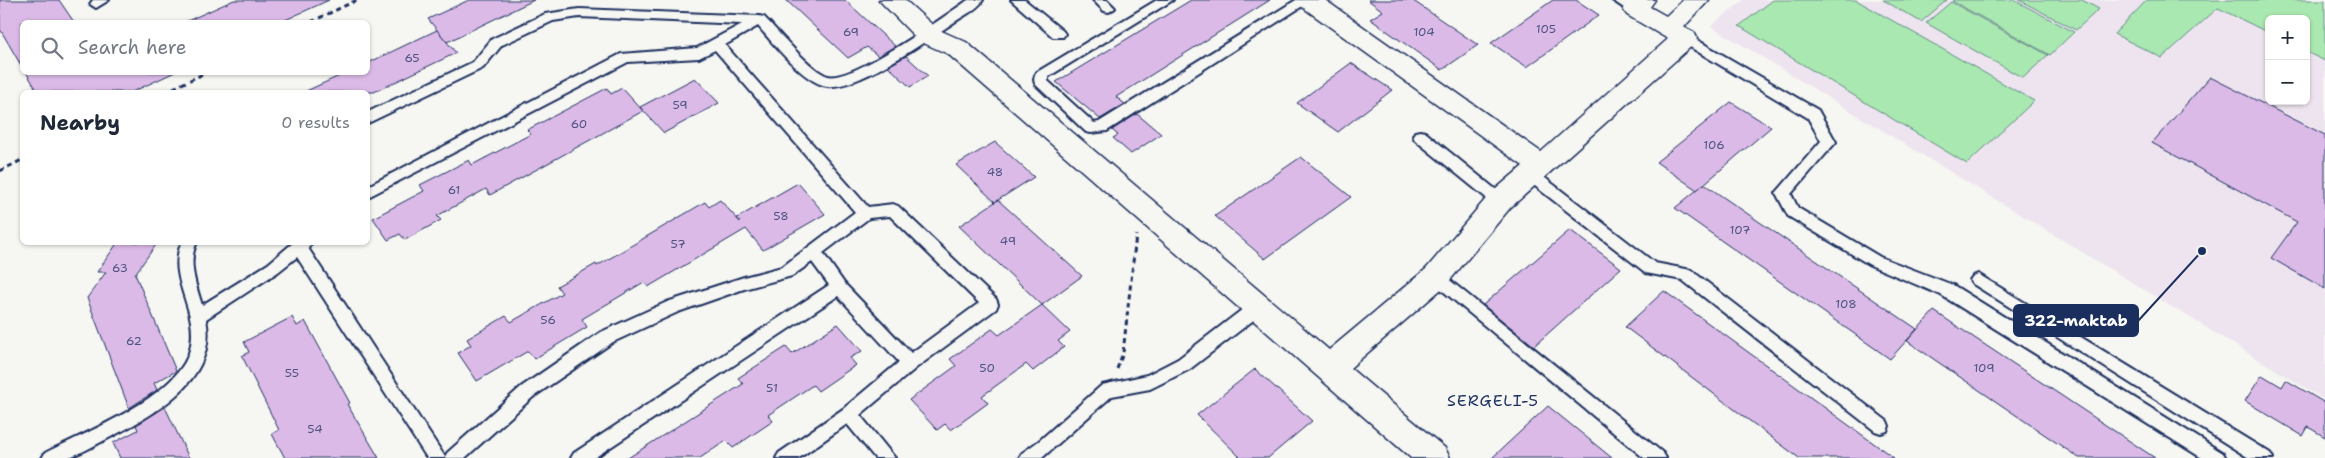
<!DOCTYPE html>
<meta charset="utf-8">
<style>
body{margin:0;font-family:"Shantell Sans",sans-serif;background:#f2f2f3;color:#1f2937}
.controls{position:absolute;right:15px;top:15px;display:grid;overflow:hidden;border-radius:8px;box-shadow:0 1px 4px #0004}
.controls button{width:45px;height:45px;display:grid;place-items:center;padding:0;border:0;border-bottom:1px solid #e0e1e3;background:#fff;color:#1f2937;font:25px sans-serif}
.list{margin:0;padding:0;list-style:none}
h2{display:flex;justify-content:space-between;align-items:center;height:65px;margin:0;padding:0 20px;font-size:21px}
h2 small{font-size:16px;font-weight:400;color:#747a83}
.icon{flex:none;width:28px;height:28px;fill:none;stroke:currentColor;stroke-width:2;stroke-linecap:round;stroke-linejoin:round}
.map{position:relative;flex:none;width:2325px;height:458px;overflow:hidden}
.search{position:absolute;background:#fff;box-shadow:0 1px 4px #0004;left:20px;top:20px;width:350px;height:55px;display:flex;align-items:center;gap:12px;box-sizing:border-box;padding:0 18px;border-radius:8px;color:#747a83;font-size:19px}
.panel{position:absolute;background:#fff;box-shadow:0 1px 4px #0004;left:20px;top:90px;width:350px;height:155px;border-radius:8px}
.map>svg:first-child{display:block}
.built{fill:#eee4ef}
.green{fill:#a9e8b0;stroke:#628c87}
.building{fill:#dbbae7;stroke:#1b2f5e}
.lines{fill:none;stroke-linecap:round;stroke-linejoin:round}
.lane-casing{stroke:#1b2f5e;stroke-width:4}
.street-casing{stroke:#1b2f5e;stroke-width:3}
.path{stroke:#1b2f5e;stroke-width:3;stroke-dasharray:5 4;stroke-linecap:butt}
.lane{fill:#f6f6f2;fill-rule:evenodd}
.street{fill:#f6f6f2;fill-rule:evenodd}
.labels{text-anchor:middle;stroke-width:4;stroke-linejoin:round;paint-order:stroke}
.number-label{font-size:12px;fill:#4b5280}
.neighbourhood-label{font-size:16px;letter-spacing:1px;fill:#1b2f5e;stroke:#f6f6f2}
.leader{fill:none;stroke:#1b2f5e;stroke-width:2}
.callout-dot{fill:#1b2f5e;stroke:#f6f6f2;stroke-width:2}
.callout{fill:#1b2f5e;stroke:#1b2f5e;stroke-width:2}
.callout-label{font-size:16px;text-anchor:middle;font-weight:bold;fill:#fff}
</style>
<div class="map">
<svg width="2325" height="458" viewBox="0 0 2325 458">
<rect width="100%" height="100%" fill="#f6f6f2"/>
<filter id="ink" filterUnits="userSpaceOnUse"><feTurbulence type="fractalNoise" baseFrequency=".02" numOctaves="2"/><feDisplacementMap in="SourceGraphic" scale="10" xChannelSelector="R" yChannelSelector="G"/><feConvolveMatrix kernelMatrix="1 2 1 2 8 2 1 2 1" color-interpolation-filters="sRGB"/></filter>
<g filter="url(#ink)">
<polygon class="built" points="1744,0 2203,0 2269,33 2269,101 2306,101 2306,52 2325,61 2325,400 1711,26"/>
<g class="green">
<polygon points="1773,0 1856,0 2034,101 1967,164 1739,26"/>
<polygon points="1883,0 1947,0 1921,22"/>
<polygon points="1954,0 2014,0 2074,32 2050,55 1952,1"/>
<polygon points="2019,0 2082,0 2099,9 2076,30"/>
<polygon points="2147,0 2325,0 2325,61 2306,52 2306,19 2269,19 2269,33 2218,8 2162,58 2114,34"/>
<polygon points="1951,2 2048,55 2023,78 1926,23"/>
</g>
<g class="building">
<polygon points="0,0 59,0 74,22 22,22 22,67 0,29"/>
<polygon points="234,0 329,0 281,22 185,22"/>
<polygon points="469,0 534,0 447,42 428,19"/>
<polygon points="786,0 845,0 895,46 878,56 867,47 848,58"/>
<polygon points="1191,0 1270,0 1116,97 1125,104 1100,119 1056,82"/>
<polygon points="1368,0 1412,0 1478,45 1442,70 1370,19 1383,11"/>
<polygon points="1553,0 1576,0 1599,15 1527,67 1491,43"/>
<polygon points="437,30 456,53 374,92 304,92 348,72 368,72 368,63"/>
<polygon points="906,56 928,76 910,87 888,66"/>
<polygon points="1351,63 1392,90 1338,132 1297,103"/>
<polygon points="26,72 175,72 132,92 38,92"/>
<polygon points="2210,77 2325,135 2325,289 2271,258 2297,222 2152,143"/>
<polygon points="695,78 719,103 664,133 640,107"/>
<polygon points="607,88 611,94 622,88 643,111 490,195 486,189 437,216 441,220 405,240 400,234 388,240 373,218 424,191 420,185 469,160 472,165 531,134 527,130"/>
<polygon points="1731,102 1771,127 1697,190 1656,162"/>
<polygon points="1137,114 1161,134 1131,154 1113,138 1118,135 1112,130"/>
<polygon points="995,142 1034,177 995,202 956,165"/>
<polygon points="1301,157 1351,197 1265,259 1215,216"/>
<polygon points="798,183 825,214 763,250 746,229 648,287 644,282 582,319 587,327 534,359 528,351 477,381 458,353 471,345 467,339 506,316 511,322 562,293 557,286 596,264 597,266 705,202 709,207 720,200 740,222 737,218"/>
<polygon points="1704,184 1805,253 1917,329 1890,359 1675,208"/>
<polygon points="998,200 1082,276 1042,305 959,226"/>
<polygon points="1570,230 1621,268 1534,346 1483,305"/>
<polygon points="118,242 158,242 135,274 176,371 154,383 157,390 129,408 87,298 106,272 97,272"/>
<polygon points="1664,291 1894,458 1799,458 1625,327"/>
<polygon points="1042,305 1070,332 1058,341 1064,347 1033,371 1026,364 982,396 988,403 951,430 945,424 937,430 909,400 956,366 950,359 992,329 999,335"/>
<polygon points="1934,311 2062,396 2155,458 2079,458 1907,341"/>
<polygon points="292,317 297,326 305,321 350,403 347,404 379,458 285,458 272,434 279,430 242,356 249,352 244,342"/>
<polygon points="838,324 862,351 850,358 856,365 818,391 813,385 768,415 773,421 733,448 726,441 700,458 628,458 743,384 738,378 786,347 792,354"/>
<polygon points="1255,369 1312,421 1268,458 1241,458 1197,415"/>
<polygon points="2262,375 2282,387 2286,380 2325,403 2325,437 2308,427 2303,436 2245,401"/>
<polygon points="1548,406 1612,458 1492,458"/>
<polygon points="165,407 189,458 120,458 113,443 138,430 136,425"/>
</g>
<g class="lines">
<defs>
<g id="lane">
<polygon points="93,0 109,0 96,8 90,4"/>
<path d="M968,0H983C978,9 965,15 956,21C929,39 858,90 827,86C804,83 773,43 758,26L725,45L868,207L893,204L898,206L996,299L998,304L996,309L916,368L860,415L895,458H875L847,424L799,458H776L779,453L843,409L899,362L838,296L594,458H571L574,453L829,285L812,262L792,276L744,289L678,312L613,342L533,397L465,458H427L297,257L278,272L206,319C219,380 152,416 107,439C95,445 82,453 69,457C62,458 51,458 42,458L45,453C85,433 168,400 187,358C194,342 193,326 188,309C182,288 171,264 182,242H197C187,262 196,285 202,305L268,264L294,242H312L308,248L445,457L447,453L521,387L601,332L667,302L744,277L782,267L855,212L715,50L699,58L628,62L368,197V186L621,54L697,48L742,24L579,17L553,21L502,45L483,68L368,123V112L473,62L492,39L545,14L579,9L759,16L764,17C777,30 812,72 828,76C853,82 945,16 968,0ZM890,216L979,303L911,353L844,283L823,253L869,218Z"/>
<polygon points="1011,0 1025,0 1063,31 1065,34 1063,37 1053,37"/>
<polygon points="1093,0 1107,0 1115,8 1109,12 1104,11"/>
<path d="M1157,0H1173L1048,77V81L1094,123L1099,122L1296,0H1312L1107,131L1091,133L1086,132L1036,85C1033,81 1034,76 1037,72Z"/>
<polygon points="1612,0 1628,0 1641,9 1640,12 1630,12"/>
<polygon points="1685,33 1818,110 1836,142 1791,194 1798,208 1880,257 1953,285 2223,453 2226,458 2202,458 1941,295 1870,265 1788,216 1776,193 1821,141 1808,118 1680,41 1678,38"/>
<polygon points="1420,131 1425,132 1505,197 1507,201 1505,205 1500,207 1495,205 1415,140 1413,136 1415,132"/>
<polygon points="1531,169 1536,171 1655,263 1691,270 1887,421 1889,426 1887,431 1881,433 1875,431 1682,280 1646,273 1526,179 1524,175 1526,171"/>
<polygon points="1436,271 1441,273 1663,453 1666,458 1644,458 1431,281 1428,277 1431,273"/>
<polygon points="1978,274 2270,453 2273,458 2249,458 1973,284 1970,280 1973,276"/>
<polygon points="1258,301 1264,302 1266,307 1264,312 1190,369 1150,389 1112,396 1042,458 1019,458 1022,453 1040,440 1102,385 1147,375 1178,359 1252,302"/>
</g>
<polygon id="street" points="879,0 905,0 937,29 966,42 1329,350 1426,269 1490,194 1523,166 1301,6 1297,0 1325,0 1541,152 1668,39 1627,15 1623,9 1630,0 1655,0 1650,7 1666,16 1683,0 1709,0 1684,27 1694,32 1697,38 1694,44 1510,208 1446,285 1350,368 1445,448 1450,458 1411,458 948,54 919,41"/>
</defs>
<use href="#lane" class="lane-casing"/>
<use href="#street" class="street-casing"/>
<g class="path">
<polyline points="311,22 357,0"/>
<polyline points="165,92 207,72"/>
<polyline points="0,171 22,160"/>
<polyline points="1117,369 1123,353 1136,235"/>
</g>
<use href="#lane" class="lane"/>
<use href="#street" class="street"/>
</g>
</g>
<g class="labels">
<g class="number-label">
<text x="1546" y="33">105</text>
<text x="851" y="36">69</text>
<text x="1424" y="36">104</text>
<text x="412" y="62">65</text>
<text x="680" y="109">59</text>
<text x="579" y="128">60</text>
<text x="1714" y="149">106</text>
<text x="995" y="176">48</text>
<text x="454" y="194">61</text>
<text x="781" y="220">58</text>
<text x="1740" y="234">107</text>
<text x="1008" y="245">49</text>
<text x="678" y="248">57</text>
<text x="120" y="272">63</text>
<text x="1846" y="308">108</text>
<text x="548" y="324">56</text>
<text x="134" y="345">62</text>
<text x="987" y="372">50</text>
<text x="1984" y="372">109</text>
<text x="292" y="377">55</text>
<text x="772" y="392">51</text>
<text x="315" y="433">54</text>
</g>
<g class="neighbourhood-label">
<text x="1493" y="406">SERGELI-5</text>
</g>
</g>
<path class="leader" d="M2202 251L2138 321"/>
<circle class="callout-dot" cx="2202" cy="251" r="5"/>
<rect class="callout" x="2014" y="305" width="124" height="31" rx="5"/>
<g class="callout-label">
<text x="2076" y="326">322-maktab</text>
</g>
</svg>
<div class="controls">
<button>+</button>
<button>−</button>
</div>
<div class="search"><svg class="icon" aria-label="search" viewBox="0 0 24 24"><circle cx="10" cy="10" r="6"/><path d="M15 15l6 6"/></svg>Search here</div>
<section class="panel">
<h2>Nearby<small>0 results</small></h2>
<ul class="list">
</ul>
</section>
</div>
